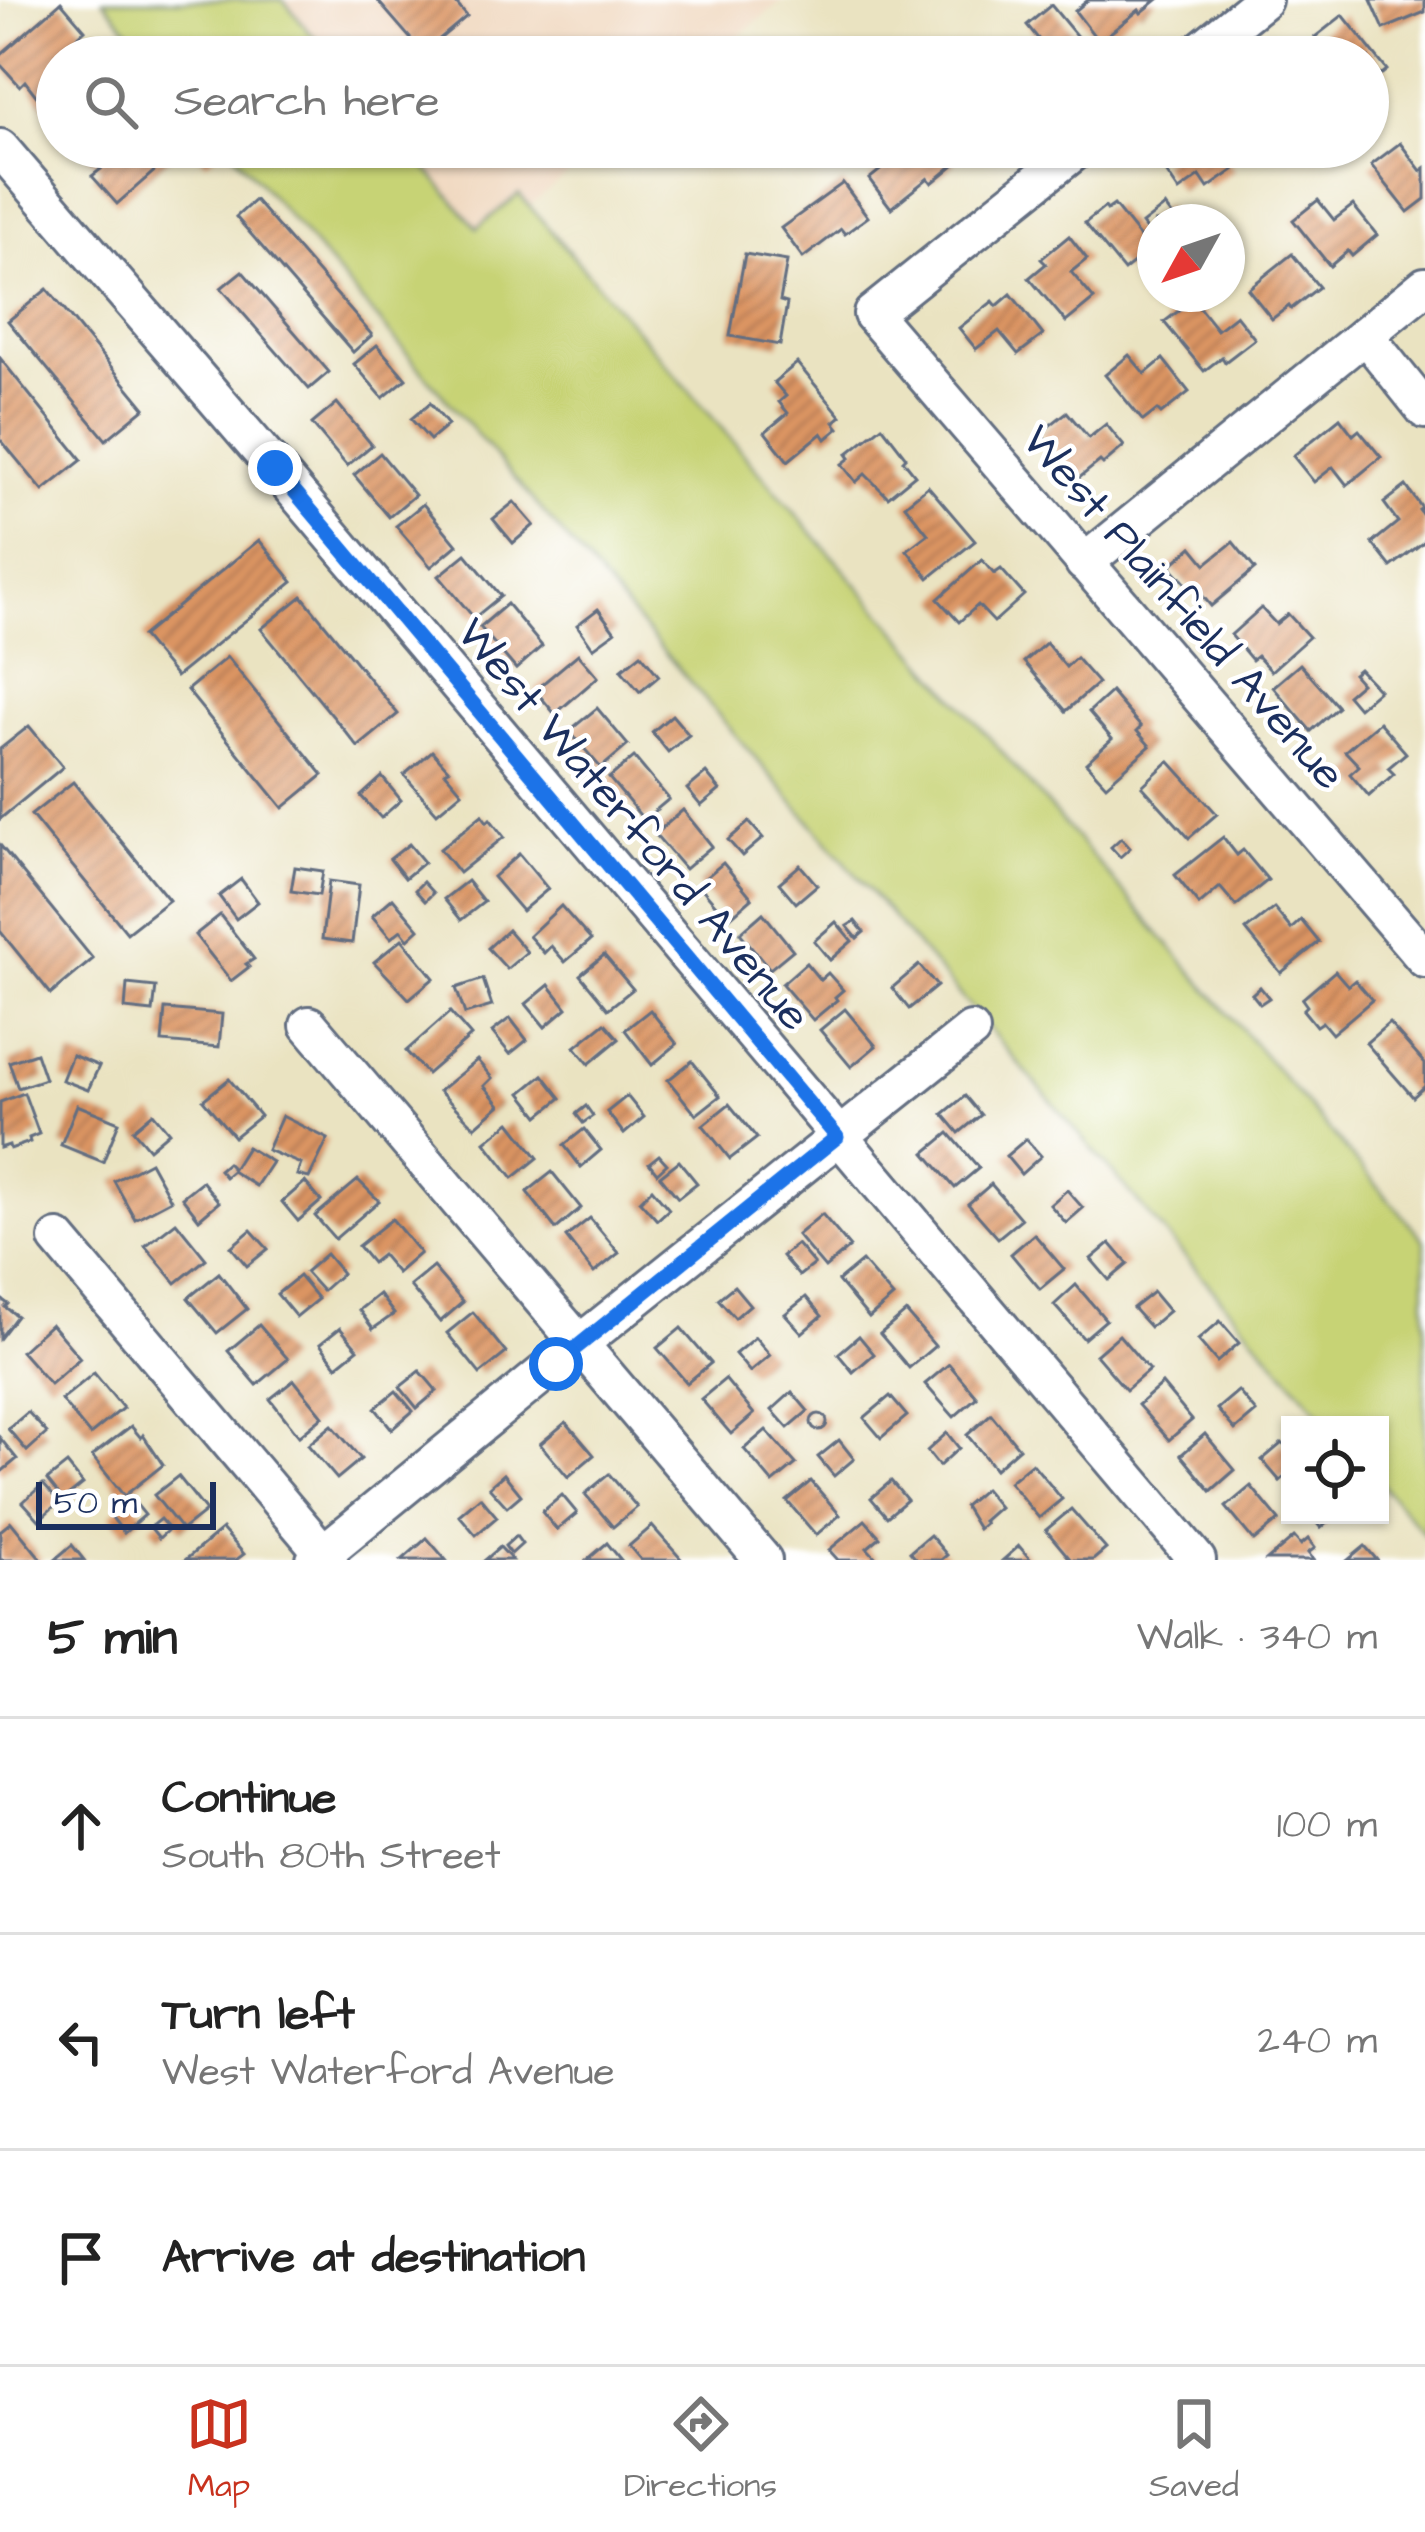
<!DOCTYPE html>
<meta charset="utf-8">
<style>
body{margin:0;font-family:"Architects Daughter",sans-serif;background:#f2f2f2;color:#222}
.controls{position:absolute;right:36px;bottom:36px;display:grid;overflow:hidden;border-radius:0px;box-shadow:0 3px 9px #0004}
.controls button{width:108px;height:108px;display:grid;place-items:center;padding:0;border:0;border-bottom:3px solid #e0e0e0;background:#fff;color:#222;font:60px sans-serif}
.compass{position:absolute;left:1137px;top:204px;width:108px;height:108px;border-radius:50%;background:#fff;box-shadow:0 3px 9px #0004;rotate:230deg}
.scale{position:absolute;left:36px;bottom:30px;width:180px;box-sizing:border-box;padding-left:12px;border:6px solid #1b2f5e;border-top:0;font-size:33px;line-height:42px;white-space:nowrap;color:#1b2f5e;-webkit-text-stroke:9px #fff;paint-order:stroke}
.stop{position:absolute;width:36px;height:36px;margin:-27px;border:9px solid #1a73e8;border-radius:50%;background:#fff}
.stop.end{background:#1a73e8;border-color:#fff;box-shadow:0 3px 12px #0008}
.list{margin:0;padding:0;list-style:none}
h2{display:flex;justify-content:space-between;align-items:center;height:156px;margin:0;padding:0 48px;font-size:51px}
h2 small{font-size:39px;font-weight:400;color:#767676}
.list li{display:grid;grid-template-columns:78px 1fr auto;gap:36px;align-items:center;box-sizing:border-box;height:216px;padding:0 48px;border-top:3px solid #e0e0e0}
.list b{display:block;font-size:45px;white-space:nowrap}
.list p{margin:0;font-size:39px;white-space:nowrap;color:#767676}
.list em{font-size:39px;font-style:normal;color:#767676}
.icon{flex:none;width:66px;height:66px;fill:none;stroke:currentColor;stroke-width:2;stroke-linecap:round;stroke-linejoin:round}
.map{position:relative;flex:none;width:1425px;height:1560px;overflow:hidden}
.search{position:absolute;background:#fff;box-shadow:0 3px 9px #0004;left:36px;right:36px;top:36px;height:132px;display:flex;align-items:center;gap:30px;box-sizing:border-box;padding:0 42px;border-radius:66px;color:#767676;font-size:45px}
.sheet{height:804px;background:#fff}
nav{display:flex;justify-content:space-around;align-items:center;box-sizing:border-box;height:168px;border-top:3px solid #e0e0e0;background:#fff;font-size:33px;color:#767676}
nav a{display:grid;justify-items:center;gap:6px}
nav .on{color:#c8321e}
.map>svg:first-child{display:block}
.built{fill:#efd6bc}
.green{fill:#c7d375;stroke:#71816a;stroke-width:3}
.building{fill:url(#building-hatch)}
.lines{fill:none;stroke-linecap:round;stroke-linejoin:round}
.minor-casing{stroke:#636e81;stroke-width:42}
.minor{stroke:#fff;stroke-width:36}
.route{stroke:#1a73e8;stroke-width:15}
.labels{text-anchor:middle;stroke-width:9;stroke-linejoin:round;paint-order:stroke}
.street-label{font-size:45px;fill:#1b2f5e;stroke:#fff}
</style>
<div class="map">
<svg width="1425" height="1560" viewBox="0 0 1425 1560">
<defs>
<pattern id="building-hatch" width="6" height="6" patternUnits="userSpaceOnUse" patternTransform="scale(3)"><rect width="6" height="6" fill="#db9462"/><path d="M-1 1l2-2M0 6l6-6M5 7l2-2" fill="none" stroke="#b17954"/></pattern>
</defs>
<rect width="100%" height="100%" fill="#fff"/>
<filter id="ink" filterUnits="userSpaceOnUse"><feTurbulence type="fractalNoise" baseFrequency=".00833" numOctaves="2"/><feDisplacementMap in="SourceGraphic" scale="24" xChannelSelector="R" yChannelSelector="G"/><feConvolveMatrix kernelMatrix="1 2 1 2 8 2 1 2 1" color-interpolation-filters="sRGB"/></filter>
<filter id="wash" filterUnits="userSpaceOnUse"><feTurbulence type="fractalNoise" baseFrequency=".004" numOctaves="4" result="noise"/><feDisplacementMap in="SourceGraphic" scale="48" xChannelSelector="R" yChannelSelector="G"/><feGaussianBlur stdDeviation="2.7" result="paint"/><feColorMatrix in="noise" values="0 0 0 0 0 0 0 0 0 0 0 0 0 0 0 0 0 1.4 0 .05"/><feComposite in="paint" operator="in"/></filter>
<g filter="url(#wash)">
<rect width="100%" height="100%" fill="#eae3c1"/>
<g class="built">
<polygon points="283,0 783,0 713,57 331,57"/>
<polygon points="408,147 602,147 529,206 518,195 477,229"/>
</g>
<g class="green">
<polygon points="103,0 283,0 331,57 152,57"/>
<polygon points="229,147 408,147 477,228 519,194 1425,1241 1425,1535 1380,1483 1380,1425 1330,1425"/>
</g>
<g id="blocks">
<g class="building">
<polygon points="377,0 453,0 467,16 423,53"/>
<polygon points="1088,0 1157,0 1141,13 1139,10 1099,42 1075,11"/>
<polygon points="1371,0 1425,0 1425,12 1384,29"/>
<polygon points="61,2 85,30 77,37 98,57 57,57 57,123 25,81 20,86 0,64 0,55"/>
<polygon points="1051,5 1089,51 1081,57 1043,57 1049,52 1027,25"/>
<polygon points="1343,15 1387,70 1368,85 1368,57 1305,57 1303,54 1319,42 1315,37"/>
<polygon points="1400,143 1421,171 1425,168 1425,199 1408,212 1371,165"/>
<polygon points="81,147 182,147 117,204 92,176 101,169"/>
<polygon points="202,147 211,147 217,153 206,163 197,152"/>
<polygon points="909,147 941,147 955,164 932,183 928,178 891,208 869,179"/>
<polygon points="1182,147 1217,147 1234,170 1208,188 1200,176 1179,191 1160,163"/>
<polygon points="843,183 868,217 845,234 841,229 803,258 781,228"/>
<polygon points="255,200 372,335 353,352 236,217"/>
<polygon points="1318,200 1334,220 1353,205 1377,235 1352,256 1348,251 1330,266 1293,220"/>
<polygon points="1114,205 1150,250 1124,271 1085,223 1105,207 1107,210"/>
<polygon points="1165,206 1177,222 1155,222 1155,242 1142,224"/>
<polygon points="1069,236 1087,259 1071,272 1094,299 1066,322 1029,278 1046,264 1041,259"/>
<polygon points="745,254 787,261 780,301 787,303 780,345 730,336"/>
<polygon points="1292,254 1319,287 1291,309 1289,306 1272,319 1248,289"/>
<polygon points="242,271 329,372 309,389 221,288"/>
<polygon points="47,289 145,408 106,440 8,321"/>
<polygon points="1011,294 1043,335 1018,354 999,331 976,349 959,328 993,301 997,306"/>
<polygon points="1193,300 1217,330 1236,315 1255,339 1225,362 1222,357 1204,371 1164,322"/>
<polygon points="377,345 406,379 383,398 354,364"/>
<polygon points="1129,355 1145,374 1163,359 1189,392 1161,414 1157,410 1143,421 1105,375"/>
<polygon points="0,358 82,460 43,491 0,439"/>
<polygon points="797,363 841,416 834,422 839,428 826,439 822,433 788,461 765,432 788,413 779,402 786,396 774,382"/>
<polygon points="337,403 372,445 347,466 312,424"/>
<polygon points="430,403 448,425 430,440 411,419"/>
<polygon points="1067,412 1089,438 1106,424 1124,446 1103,464 1100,461 1078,479 1040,433"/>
<polygon points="1340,418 1353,435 1359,430 1381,457 1347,485 1333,467 1314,482 1293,456"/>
<polygon points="882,426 906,457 903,460 915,475 888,497 865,474 856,482 842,464 850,458 847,454"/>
<polygon points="380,453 415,495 389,517 354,475"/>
<polygon points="928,486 975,541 929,578 907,550 928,534 905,505"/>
<polygon points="1406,486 1422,508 1419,510 1425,518 1425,541 1391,567 1372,543 1398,522 1384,503"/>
<polygon points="514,502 534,525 513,543 493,519"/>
<polygon points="423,504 457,545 431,567 396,526"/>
<polygon points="259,540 293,582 176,677 142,636"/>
<polygon points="1233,542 1255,569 1211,606 1193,584 1189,587 1170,566 1192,547 1206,564"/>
<polygon points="466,554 501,596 474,618 439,576"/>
<polygon points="982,560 994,574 1001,569 1024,595 994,622 978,605 959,622 938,599"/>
<polygon points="302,596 398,714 358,747 261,629"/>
<polygon points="507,604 542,646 516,669 480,627"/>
<polygon points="1261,608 1276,624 1288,614 1309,637 1271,671 1257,656 1252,660 1231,635"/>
<polygon points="598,609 615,632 593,648 577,625"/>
<polygon points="1046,643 1066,667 1076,658 1098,683 1066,711 1024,662"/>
<polygon points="578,654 598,677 555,714 535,690"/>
<polygon points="641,654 659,676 640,692 621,670"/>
<polygon points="227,657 323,775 283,808 187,690"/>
<polygon points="1300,664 1338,707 1311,731 1273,687"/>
<polygon points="1359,669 1379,690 1358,708 1347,695 1361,683 1353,674"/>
<polygon points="1111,692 1141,727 1137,731 1150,746 1106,785 1086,763 1112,739 1089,712"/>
<polygon points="597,708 628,745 601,768 569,731"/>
<polygon points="672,715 689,735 668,752 652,732"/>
<polygon points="1379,722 1406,753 1388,768 1394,774 1369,796 1350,774 1359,766 1345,751"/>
<polygon points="29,726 63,767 0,819 0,749"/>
<polygon points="432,751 449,770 445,772 462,792 437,813 404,775"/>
<polygon points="634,757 669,799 644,820 609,778"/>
<polygon points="1169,761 1217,814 1189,838 1142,786"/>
<polygon points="706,773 720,790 701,806 687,789"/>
<polygon points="382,777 401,800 381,818 361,796"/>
<polygon points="73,782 169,900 127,933 31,815"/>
<polygon points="683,810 712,846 685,869 655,834"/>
<polygon points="482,815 487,822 490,819 504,837 459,873 440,849"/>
<polygon points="749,822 763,838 742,856 728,840"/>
<polygon points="1223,837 1237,855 1243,850 1268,880 1236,906 1220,887 1199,905 1175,875"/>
<polygon points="1121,838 1130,848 1120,857 1111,847"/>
<polygon points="409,844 424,862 405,878 390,859"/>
<polygon points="0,845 93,959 51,994 0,931"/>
<polygon points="519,854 548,889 522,911 493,877"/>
<polygon points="723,863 752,898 728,919 698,884"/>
<polygon points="800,865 817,885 796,903 779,883"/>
<polygon points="295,867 323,871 319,895 291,891"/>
<polygon points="241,879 258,902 236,919 219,896"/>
<polygon points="329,881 359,885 352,943 322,939"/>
<polygon points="467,881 484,902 461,920 444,899"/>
<polygon points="423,882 433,893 425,901 415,890"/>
<polygon points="393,898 419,929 408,939 401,930 391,938 372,916"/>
<polygon points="561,906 591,940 565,962 551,946 544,953 529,936"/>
<polygon points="1274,908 1291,929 1301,920 1319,942 1281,973 1246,930"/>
<polygon points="763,913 793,950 770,969 740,933"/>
<polygon points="220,915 254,959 246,964 249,967 231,981 195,935"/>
<polygon points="855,921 864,932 857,938 847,926"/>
<polygon points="836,922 852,941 830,960 814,941"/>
<polygon points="508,930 527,952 507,969 488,948"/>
<polygon points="402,939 434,978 409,999 374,962"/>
<polygon points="604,955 633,989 608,1009 580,975"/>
<polygon points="806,963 820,980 828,973 843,990 835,997 837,1000 813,1020 782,984"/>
<polygon points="919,965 937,986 909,1009 892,988"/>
<polygon points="1335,971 1348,986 1355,980 1372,1000 1332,1034 1322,1022 1316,1026 1303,1010 1307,1006 1302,999"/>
<polygon points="483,979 492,1006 465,1014 456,988"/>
<polygon points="127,984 156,987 153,1012 125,1009"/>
<polygon points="549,985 567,1008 545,1027 526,1004"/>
<polygon points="1260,987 1269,998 1260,1004 1252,994"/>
<polygon points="165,1009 222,1014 219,1047 162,1042"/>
<polygon points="845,1009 876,1046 851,1067 820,1030"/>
<polygon points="650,1010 677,1044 652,1065 625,1030"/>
<polygon points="450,1012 471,1036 427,1074 406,1051"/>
<polygon points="510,1018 527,1040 510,1054 492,1032"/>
<polygon points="605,1023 619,1039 589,1064 575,1047"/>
<polygon points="1389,1023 1425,1064 1425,1086 1413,1097 1366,1043"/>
<polygon points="36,1053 45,1079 18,1088 9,1062"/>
<polygon points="72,1055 99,1066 88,1090 62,1080"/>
<polygon points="477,1060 492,1078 484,1086 500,1105 475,1127 439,1091"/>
<polygon points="692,1061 720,1096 696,1115 668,1080"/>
<polygon points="543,1075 561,1098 539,1116 521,1093"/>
<polygon points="229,1079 260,1116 234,1137 203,1100"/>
<polygon points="24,1093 39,1134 29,1138 30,1142 10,1149 9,1145 0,1148 0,1102"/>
<polygon points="627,1096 644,1117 624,1134 607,1112"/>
<polygon points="965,1096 981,1115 959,1133 943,1114"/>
<polygon points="729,1104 757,1138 730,1159 703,1125"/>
<polygon points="77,1105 119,1122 103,1162 61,1145"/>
<polygon points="586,1106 593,1116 583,1123 576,1114"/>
<polygon points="153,1113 169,1132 149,1149 133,1130"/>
<polygon points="282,1116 328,1139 309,1178 297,1175 301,1164 267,1150"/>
<polygon points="510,1122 538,1158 513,1178 485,1142"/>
<polygon points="584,1129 601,1150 581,1167 564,1145"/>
<polygon points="949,1133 979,1168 955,1188 925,1153"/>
<polygon points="1026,1139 1041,1156 1021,1174 1006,1156"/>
<polygon points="247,1147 272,1162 256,1186 232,1171 225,1177 219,1170 227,1163 233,1169"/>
<polygon points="659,1155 667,1164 657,1173 649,1163"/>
<polygon points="679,1161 697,1183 678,1198 660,1176"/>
<polygon points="150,1162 171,1200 135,1219 114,1181"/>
<polygon points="552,1172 581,1208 556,1229 527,1192"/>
<polygon points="358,1180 379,1201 335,1239 315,1216"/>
<polygon points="202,1181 219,1202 199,1219 182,1197"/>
<polygon points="305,1182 321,1201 298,1221 282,1202"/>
<polygon points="991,1184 1021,1219 998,1238 968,1204"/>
<polygon points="652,1189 669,1209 657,1220 640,1201"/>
<polygon points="1067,1190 1083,1208 1066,1223 1050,1205"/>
<polygon points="822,1214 850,1247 825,1268 797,1235"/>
<polygon points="590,1218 619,1253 594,1273 566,1237"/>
<polygon points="392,1219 420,1253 397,1273 382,1255 372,1263 358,1246"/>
<polygon points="176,1222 206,1259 176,1283 145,1246"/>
<polygon points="251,1230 268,1249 247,1266 231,1247"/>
<polygon points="1034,1234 1064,1269 1040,1289 1011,1254"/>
<polygon points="1110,1243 1128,1264 1109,1280 1091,1259"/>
<polygon points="797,1244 814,1264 799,1276 782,1256"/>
<polygon points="326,1254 342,1273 322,1291 305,1272"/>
<polygon points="862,1261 893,1297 869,1318 838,1281"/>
<polygon points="433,1267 463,1302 440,1322 410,1286"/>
<polygon points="219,1273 247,1309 217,1333 188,1298"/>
<polygon points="299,1276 318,1299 296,1317 277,1294"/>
<polygon points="1076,1285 1106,1320 1084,1339 1054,1305"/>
<polygon points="734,1286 750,1305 735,1318 718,1299"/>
<polygon points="1153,1292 1169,1311 1150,1327 1133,1308"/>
<polygon points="379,1294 394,1314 373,1329 359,1310"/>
<polygon points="806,1297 822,1316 802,1333 785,1314"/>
<polygon points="0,1298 8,1304 5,1307 17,1316 0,1338"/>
<polygon points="473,1312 506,1353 480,1374 447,1333"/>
<polygon points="906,1312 935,1346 909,1368 880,1334"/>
<polygon points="1220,1321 1239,1343 1217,1362 1198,1340"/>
<polygon points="51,1324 80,1358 50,1384 21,1351"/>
<polygon points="259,1325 288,1359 257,1385 228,1351"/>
<polygon points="340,1328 358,1349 337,1366 320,1344"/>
<polygon points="681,1328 711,1363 687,1383 657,1348"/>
<polygon points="1119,1335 1149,1370 1126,1390 1096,1355"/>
<polygon points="859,1336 874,1354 853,1372 838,1354"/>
<polygon points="755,1337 770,1355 750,1372 735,1354"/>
<polygon points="949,1364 977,1397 954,1417 925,1384"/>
<polygon points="420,1371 437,1391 417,1408 400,1387"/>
<polygon points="94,1373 123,1408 90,1435 61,1400"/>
<polygon points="725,1379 754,1414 731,1434 701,1399"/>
<polygon points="294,1380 323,1416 299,1436 270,1399"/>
<polygon points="1162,1384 1192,1420 1169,1440 1138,1405"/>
<polygon points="396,1391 413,1411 392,1429 375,1408"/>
<polygon points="1238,1391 1256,1412 1235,1430 1217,1409"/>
<polygon points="792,1392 808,1411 788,1428 772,1410"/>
<polygon points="890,1396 907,1416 881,1438 864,1418"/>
<polygon points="28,1412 47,1433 27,1451 8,1429"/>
<polygon points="991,1414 1019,1448 995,1469 967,1435"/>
<circle cx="819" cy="1422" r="8"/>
<polygon points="566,1422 594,1455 568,1477 540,1444"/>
<polygon points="332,1425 361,1459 337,1479 308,1445"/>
<polygon points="131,1426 141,1438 143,1435 163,1465 124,1496 92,1456"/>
<polygon points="766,1430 796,1464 773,1483 744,1449"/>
<polygon points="947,1433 959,1448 939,1466 927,1451"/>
<polygon points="1205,1434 1235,1470 1211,1491 1181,1455"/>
<polygon points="0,1438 17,1459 0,1473"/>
<polygon points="839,1440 854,1459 834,1476 818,1457"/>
<polygon points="1282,1443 1290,1452 1290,1472 1280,1481 1262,1460"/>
<polygon points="1032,1463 1062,1499 1039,1518 1009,1482"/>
<polygon points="67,1464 83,1484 63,1500 47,1480"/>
<polygon points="504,1474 521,1495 507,1507 489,1487"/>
<polygon points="609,1474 637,1507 613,1527 585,1494"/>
<polygon points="178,1476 206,1511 182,1530 154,1495"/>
<polygon points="811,1481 840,1515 816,1535 787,1501"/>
<polygon points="891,1481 907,1500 887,1517 871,1498"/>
<polygon points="43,1484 59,1502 39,1520 23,1502"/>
<polygon points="1251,1486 1279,1520 1254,1541 1226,1507"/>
<polygon points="984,1489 999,1507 983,1521 985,1523 978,1529 964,1506"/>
<polygon points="562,1495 577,1513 557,1530 542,1512"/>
<polygon points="480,1497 497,1517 476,1535 459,1515"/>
<polygon points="131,1498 145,1515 124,1533 110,1515"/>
<polygon points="1071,1509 1106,1549 1093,1560 1071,1560 1046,1530"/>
<polygon points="1310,1515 1336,1515 1321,1528"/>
<polygon points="160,1519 169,1529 159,1538 150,1527"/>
<polygon points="865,1520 880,1537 867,1548 878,1560 838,1560 829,1550"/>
<polygon points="11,1522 42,1560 0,1560 0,1531"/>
<polygon points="652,1526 682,1560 641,1560 629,1546"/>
<polygon points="222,1529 244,1554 236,1560 185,1560"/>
<polygon points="930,1535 947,1555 941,1560 917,1560 910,1552"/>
<polygon points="516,1536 522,1544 511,1554 505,1546"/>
<polygon points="1294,1537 1301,1545 1308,1539 1315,1548 1308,1553 1314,1560 1267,1560"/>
<polygon points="427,1538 446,1560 402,1560"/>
<polygon points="607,1543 621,1560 587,1560"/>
<polygon points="72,1545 84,1560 54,1560"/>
<polygon points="1019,1546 1031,1560 1003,1560"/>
<polygon points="1365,1546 1377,1560 1348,1560"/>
<polygon points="500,1547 512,1560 485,1560"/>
</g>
</g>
</g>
<g filter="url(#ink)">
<use href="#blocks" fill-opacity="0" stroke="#636e81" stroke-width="3"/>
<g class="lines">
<defs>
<g id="minor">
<polyline points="1192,57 1263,0"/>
<polyline points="1080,147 872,314 1425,959"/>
<polyline points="0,148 275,468 1197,1560"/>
<polyline points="1365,335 1425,410"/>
<polyline points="1084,563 1425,286"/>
<polyline points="309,1025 763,1560"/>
<polyline points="58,1239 329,1560"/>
<polyline points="315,1560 579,1344 971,1031"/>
</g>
</defs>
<use href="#minor" class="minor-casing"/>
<use href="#minor" class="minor"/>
</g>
</g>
<g class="lines" filter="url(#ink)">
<polyline class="route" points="275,468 837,1137 556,1364"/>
</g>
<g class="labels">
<g class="street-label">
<text transform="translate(1185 606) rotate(49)" y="16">West Plainfield Avenue</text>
<text transform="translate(635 823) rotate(50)" y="16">West Waterford Avenue</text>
</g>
</g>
</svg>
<div class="controls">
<button><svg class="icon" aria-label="locate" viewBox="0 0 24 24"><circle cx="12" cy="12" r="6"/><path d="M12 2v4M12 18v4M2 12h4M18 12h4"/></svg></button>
</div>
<svg class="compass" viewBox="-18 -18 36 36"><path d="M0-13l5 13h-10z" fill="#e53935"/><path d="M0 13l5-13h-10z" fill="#767676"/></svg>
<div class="scale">50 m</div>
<div class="stop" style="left:556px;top:1364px"></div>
<div class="stop end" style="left:275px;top:468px"></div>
<div class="search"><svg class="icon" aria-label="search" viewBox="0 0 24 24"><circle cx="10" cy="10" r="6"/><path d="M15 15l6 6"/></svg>Search here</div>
</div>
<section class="sheet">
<h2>5 min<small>Walk · 340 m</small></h2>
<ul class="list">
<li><svg class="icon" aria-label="ahead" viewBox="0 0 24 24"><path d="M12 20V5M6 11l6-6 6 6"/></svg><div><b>Continue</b><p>South 80th Street</p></div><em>100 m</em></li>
<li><svg class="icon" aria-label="left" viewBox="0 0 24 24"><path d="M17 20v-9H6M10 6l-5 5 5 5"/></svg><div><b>Turn left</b><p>West Waterford Avenue</p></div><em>240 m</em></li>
<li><svg class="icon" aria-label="arrive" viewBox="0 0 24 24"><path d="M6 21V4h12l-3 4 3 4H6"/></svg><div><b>Arrive at destination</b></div></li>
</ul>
</section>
<nav>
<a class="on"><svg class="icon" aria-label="map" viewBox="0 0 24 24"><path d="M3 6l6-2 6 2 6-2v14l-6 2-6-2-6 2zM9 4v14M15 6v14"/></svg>Map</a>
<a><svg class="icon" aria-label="directions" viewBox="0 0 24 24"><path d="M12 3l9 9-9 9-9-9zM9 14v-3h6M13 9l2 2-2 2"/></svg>Directions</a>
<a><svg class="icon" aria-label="saved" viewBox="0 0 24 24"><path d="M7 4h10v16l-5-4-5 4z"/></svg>Saved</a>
</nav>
